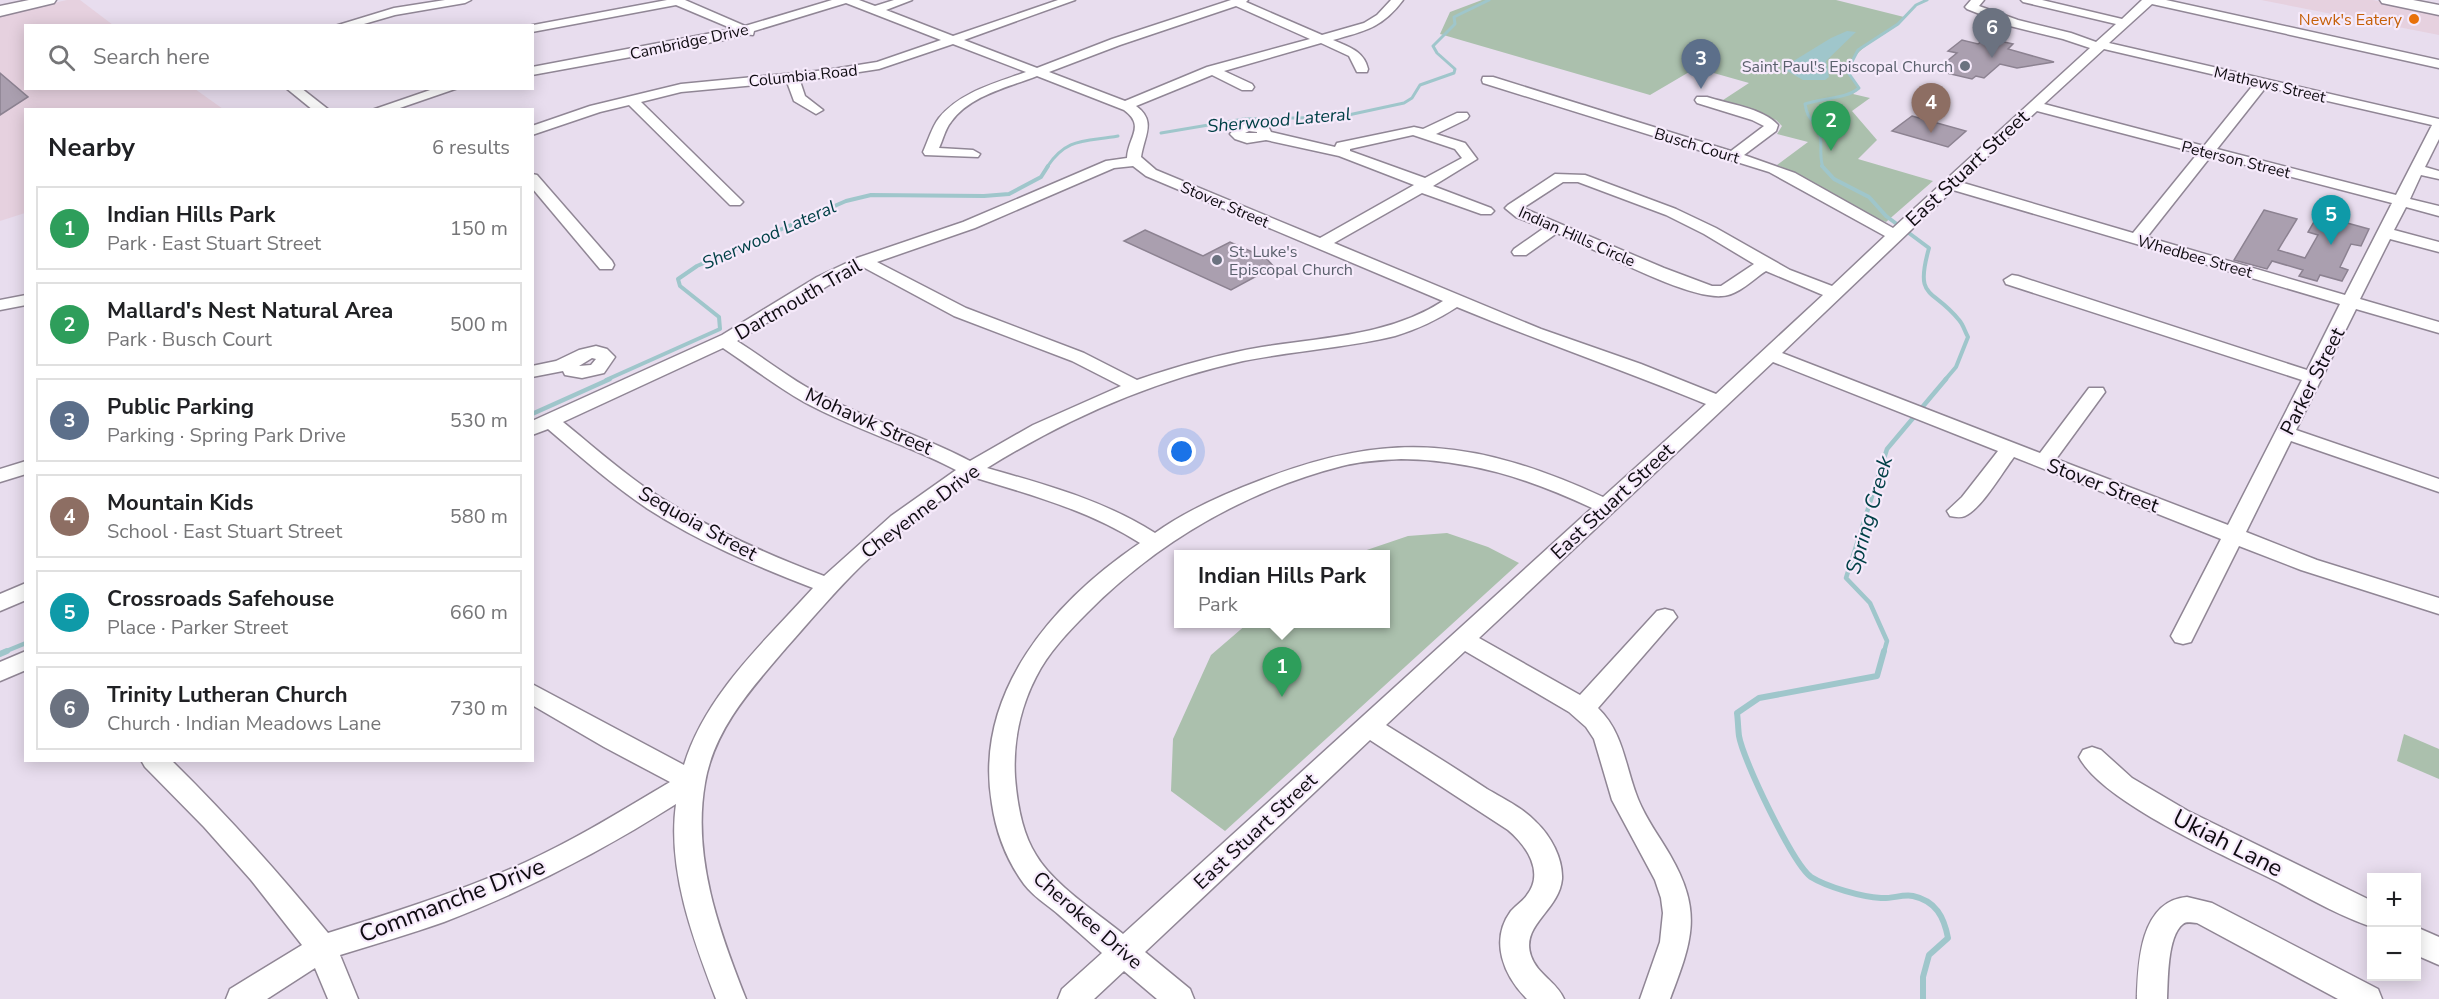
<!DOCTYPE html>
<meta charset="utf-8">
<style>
body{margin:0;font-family:"Nunito Sans",sans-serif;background:#f2f2f2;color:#202124}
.controls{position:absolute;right:18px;bottom:18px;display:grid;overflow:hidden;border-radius:0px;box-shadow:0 3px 15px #0003}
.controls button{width:54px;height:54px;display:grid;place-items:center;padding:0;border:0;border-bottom:2px solid #e0e0e0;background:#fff;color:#202124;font:30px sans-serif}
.you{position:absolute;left:1182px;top:452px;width:21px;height:21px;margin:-15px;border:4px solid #fff;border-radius:50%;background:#1a73e8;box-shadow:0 0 0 9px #1a73e833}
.badge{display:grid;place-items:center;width:39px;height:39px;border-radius:50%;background:#0f766e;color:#fff;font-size:20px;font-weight:700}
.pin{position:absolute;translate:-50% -50px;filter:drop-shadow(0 2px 3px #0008)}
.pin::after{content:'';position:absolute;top:32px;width:21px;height:18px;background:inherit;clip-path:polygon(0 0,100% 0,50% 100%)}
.popup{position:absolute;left:1174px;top:550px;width:216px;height:78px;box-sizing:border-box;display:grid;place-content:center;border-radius:0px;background:#fff;filter:drop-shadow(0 2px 4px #0005);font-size:20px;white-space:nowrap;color:#757577}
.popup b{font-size:22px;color:#202124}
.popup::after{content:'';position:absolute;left:50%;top:100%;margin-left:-12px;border:12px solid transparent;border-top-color:#fff}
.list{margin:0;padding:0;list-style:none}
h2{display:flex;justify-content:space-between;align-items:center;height:78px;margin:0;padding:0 24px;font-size:26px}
h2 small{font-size:20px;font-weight:400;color:#757577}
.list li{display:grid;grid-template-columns:39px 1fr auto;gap:18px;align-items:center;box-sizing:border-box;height:84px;margin:0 12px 12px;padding:0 12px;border:2px solid #e0e0e0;border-radius:0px}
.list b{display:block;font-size:22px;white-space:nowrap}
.list p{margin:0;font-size:20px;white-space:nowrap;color:#757577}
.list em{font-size:20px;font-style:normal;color:#757577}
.icon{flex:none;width:33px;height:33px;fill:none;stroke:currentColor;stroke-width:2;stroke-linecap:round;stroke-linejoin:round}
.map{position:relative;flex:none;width:2439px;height:999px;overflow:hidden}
.search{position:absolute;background:#fff;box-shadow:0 3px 15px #0003;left:24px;top:24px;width:510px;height:66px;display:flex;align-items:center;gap:15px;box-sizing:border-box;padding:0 21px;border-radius:0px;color:#757577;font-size:22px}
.panel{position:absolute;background:#fff;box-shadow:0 3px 15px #0003;left:24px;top:108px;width:510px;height:654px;border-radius:0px}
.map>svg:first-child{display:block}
.commercial{fill:#e6d1df}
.green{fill:#abc0ad}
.water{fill:#9fc6cb}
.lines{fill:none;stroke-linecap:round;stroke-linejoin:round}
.stream-far3{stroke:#9fc6cb;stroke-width:3}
.stream-far2{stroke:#9fc6cb;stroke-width:4}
.stream-far1{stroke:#9fc6cb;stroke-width:4.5}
.stream{stroke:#9fc6cb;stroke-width:6}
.building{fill:#aa9faf;stroke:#8c8291;stroke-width:1.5}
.minor-casing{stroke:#908695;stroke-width:3}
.major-casing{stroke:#908695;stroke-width:3}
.highway-casing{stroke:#908695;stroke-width:3}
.minor{fill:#fff;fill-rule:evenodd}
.major{fill:#fff;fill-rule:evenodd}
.highway{fill:#fff;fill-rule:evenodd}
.food-dot{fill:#e8710a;stroke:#f6eafb;stroke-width:2}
.worship-dot{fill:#6b7280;stroke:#f6eafb;stroke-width:2}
.labels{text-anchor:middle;stroke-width:4.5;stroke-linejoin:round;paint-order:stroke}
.far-food-label{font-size:16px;fill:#c56008;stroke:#f6eafb;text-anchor:end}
.far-street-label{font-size:16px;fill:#0f0c11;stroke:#f6eafb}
.far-worship-label{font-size:16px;fill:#5b616d;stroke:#f6eafb;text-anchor:end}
.far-water-label{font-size:18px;font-style:italic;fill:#004046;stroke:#f6eafb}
.street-label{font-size:20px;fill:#0f0c11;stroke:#f6eafb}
.water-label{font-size:21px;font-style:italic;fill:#004046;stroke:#f6eafb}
.near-street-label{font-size:24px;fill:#0f0c11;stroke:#f6eafb}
</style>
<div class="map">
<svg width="2439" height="999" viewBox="0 0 2439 999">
<rect width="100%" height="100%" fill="#e8ddee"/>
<g class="commercial">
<polygon points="67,0 80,0 113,25 26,26 26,88 195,89 223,109 26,110 25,213 0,221 0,15"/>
<polygon points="2261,0 2373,0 2439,13 2439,35"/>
</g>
<g class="green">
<path d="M1482,0H1836L1904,17C1884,41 1861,39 1846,71L1859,88L1853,94L1870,98L1852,111L1877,140L1858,159L1933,181L1886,222C1847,209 1815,181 1777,165L1808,142L1777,134L1782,126L1776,120L1720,102L1749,83L1696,68L1650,95L1440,34L1450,12Z"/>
<polygon points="1447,533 1488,547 1519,563 1225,831 1171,791 1173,739 1211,655 1247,624 1386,624 1386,554 1355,554 1408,536"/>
<polygon points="2404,734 2439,749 2439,779 2397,761"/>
</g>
<polygon class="water" points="1847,31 1856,32 1826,61 1829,77 1825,80 1803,80 1782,68 1831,38"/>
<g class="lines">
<g class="stream-far3">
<polyline points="1161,133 1244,119 1339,117 1404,103 1412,98 1420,85 1454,73 1455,69 1437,53 1433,46 1455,24 1454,17 1489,0"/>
<path d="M1047,167C1067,137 1085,142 1118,136"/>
<path d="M1823,167C1818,155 1824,141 1818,129C1812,117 1808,121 1805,104C1822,98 1846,99 1859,88L1847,71L1858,50L1898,24L1916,5L1927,0"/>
</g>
<g class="stream-far2">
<path d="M1822,166L1834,179L1869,197L1886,216L1929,248C1914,301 1933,287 1959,320C1963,324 1965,332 1968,337L1956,367L1945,380"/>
<polyline points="606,380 720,329 719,317 680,286 678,279 697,266 846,201 871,195 984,196 1009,194 1041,177 1048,166"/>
</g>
<g class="stream-far1">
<polyline points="532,414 610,379"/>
<polyline points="4,652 26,643"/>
<polyline points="1884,652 1887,641 1870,603 1846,578 1887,449 1946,379"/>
</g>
<g class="stream">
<path d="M1884,651L1877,676L1759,698L1737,713C1738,720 1738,728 1739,736C1743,760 1793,864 1811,877C1827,887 1862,897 1881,898C1891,899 1903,894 1913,896C1936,901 1944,917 1948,938L1929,955L1923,977V999"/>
<polyline points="0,654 7,651"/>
</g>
</g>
<g class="building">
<polygon points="1986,38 2013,44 2008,49 2054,62 2017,68 2000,64 1984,78 1976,76 1972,79 1942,72 1948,68 1941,66 1957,53 1948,51 1962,40 1978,44"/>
<polygon points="0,73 28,97 0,115"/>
<polygon points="1912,116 1966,131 1948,147 1892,131"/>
<polygon points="2264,210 2297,219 2278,250 2305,258 2318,235 2308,232 2318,215 2369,229 2361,246 2351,244 2340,267 2348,270 2342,281 2320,275 2317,281 2299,276 2303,270 2272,261 2267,269 2234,260"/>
<polygon points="1145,230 1203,256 1230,242 1266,258 1282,276 1264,272 1231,290 1124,241"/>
</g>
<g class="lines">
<defs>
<g id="minor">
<polygon points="445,0 471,0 465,3 395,15 357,26 335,26 394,8"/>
<path d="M667,0H685L745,26L832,0H859L875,6L894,0H912L886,10L953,36L1058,0H1075L964,40L1037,68L1112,39L1231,0H1248L1246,2L1322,35L1364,23L1377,15L1391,0H1403C1382,28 1365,31 1333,40C1349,47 1364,51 1368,69L1367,72H1357L1349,56L1321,43L1224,71L1252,84L1254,87L1252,90H1242L1212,75L1136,106C1157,121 1144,136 1141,157L1156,170L1320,238L1414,185L1339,156L1266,140L1247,143L1235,139L1230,134C1240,121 1253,122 1268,126L1271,132L1335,147L1337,143L1414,127L1423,129L1457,113H1467L1469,116L1467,119L1436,134L1465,143L1477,159L1433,186L1491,208L1494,211L1491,214H1481L1422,193L1334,243L1541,329L1641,364L1716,394L1823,295L1766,271C1753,279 1739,295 1722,296C1685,299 1596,249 1557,233L1526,255H1514L1512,252L1514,249L1544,228L1516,217L1505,208L1508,205L1555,174L1585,175L1676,209L1716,228L1790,270L1832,286L1885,236L1769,172L1483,83L1482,80L1483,77H1493L1731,151L1764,126L1752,120L1697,103L1695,100L1697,97H1707C1728,104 1763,108 1778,125L1776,131L1744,155L1795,173L1893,228L2090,48L2063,39L2010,26L1967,9L1965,7L1971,0H1984L1979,6L2018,20L2071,33L2096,42L2116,24L2023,2L2021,0H2042L2122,19L2142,0H2166L2439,60V68L2152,4L2109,43L2439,119V139L2425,167L2439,171V179L2421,175L2410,199L2439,206V216L2406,207L2394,230L2439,242V252L2390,239L2360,299L2439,322V333L2356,309L2296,430L2439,479V492L2291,441L2246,532L2317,560L2439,598V614L2301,570L2239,546L2191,642L2183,644L2175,642L2171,636L2221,539L2014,457C2002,473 1982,508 1965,516C1960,518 1955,517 1950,516L1947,511L1962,497L1998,451L1773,362L1479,638L1580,695L1657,611L1665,609L1673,611L1677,617L1598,708C1624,733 1625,767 1638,799C1646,819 1659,836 1670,855C1703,912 1692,941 1670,999H1640L1660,942L1663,913L1661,898L1655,880L1612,800L1594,739L1586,727L1569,712L1465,651L1386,725C1420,746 1454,767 1487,789C1504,799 1523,808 1536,822C1551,836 1563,859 1562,879C1559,911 1520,925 1531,956C1537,974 1557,982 1564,999H1527C1504,976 1489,941 1511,911C1516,905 1523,901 1527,895C1545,872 1526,845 1508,830L1370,740L1145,952L1190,989L1194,999H1157L1124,971L1094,999H1058L1062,989L1102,953C1087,940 1073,927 1058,914C1046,904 1033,896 1024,884C1007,861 996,832 992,804C973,693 1053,602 1140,543C1088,510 1031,495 973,477C935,504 897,532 863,564C835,591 811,620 786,648C752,688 714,729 705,783C692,857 719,931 746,999H716C693,939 667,870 676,804C602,851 525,891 444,922C410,934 375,944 340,955L358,999H328L315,968L267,999H226L230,989L302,945L251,880L204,827L145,767L141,760H171C227,815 278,872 328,933C395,912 462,891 526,862C576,839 623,810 670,782L604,747L532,705V684L684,765C705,695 765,641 813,588C756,566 699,542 648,509C612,485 581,457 548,429L532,435V421L722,335L817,277L857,258L963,222L1106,161L1127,158C1128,137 1146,126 1124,110L1037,76C1009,87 969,96 951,122C945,129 943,140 939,148L973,150L980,154L978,157L925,155L923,152C928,141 932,127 939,118C960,92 996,83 1026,72L953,44L879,69L800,81L805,96L823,110L816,114L794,101L787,82L681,92L641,102L740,199L743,202L740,205H730L629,105L600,112L532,135V126L590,106L681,84L827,70L877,62L941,40L846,3L754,31L753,35L743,34L724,40L532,75V67L733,29L676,5L532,32V26H528ZM1236,6L1310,39L1207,67L1125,101L1049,72L1120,45ZM2104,49L2254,84L2204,146L2044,104ZM2266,87L2432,125L2396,195L2217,149ZM2037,111L2198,153L2133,233L1960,182ZM1249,131L1257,132V133H1245ZM1413,135L1455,149L1462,158L1425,178L1350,151V149ZM2211,156L2392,203L2345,295L2147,237ZM1133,166L1146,176L1443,301C1389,336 1324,337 1262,347C1220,354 1178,366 1137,380L1084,353L966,308L877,262L975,228L1114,168ZM1563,182H1578L1666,215L1704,234L1754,264L1721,286H1712L1664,268L1523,208ZM1953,190L2340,304L2307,370L2018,276L2012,275L2004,280L2006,284L2302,380L2228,525L2056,459L2105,392L2103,388H2089L2040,453L1782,353ZM863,267L954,316L1072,361L1121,386L1033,425L970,461C921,435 868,420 819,394C790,379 764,358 737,341L829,285ZM1457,307C1539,341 1623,370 1706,404L1603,497C1478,440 1391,429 1261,480C1224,494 1187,510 1155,533C1103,500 1046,485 987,468C1066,419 1152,381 1243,361C1293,351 1345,348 1395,336C1418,329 1437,320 1457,307ZM723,348C750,366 776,386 804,402C853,429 907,444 956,470L891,516L824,576C761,552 698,524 643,486C615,466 589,443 563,422ZM1401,459C1472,460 1527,478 1592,508L1123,934C1096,912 1053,884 1036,855C1022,833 1017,803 1015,777C1013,743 1020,708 1036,677C1048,653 1068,632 1087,613C1157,542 1245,491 1342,466C1362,461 1381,460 1401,459Z"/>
<polygon points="286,88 301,88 329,110 313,110"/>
<polygon points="436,88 458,88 394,110 372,110"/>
<polygon points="532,174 537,175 612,261 614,265 612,269 600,269 532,188"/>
<polygon points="26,295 26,305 0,310 0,300"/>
<path d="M596,346L607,349L615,357L604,373L582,378L565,375L563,371L532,377V366L556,361L579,350ZM592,358L596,359L591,365L579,366Z"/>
<polygon points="26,461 26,474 0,482 0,469"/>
<polygon points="26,583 26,600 0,611 0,594"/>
<polygon points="26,651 26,670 0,681 0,662"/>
<path d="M2092,747L2101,750L2132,778L2188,811L2372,901V927C2339,916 2307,897 2276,881C2228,857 2103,803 2079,757L2083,750Z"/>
<path d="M2187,897L2212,903L2378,989L2382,999H2338L2197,923C2192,923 2187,921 2183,924C2167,936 2168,981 2167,999H2137C2138,963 2140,901 2187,897Z"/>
<polygon points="2416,927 2439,937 2439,965 2416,955"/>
</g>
<polygon id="major" points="29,0 56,0 54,3 0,16 0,6"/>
<polygon id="highway" points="2380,0 2413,0 2439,5 2439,15 2382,3"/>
</defs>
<use href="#minor" class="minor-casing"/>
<use href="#major" class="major-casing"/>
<use href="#highway" class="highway-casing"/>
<use href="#minor" class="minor"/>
<use href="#major" class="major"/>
<use href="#highway" class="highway"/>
</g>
<circle class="food-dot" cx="2414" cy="19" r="6"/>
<g class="worship-dot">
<circle cx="1965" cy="66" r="6"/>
<circle cx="1217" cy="260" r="6"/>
</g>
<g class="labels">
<g class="far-food-label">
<text x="2402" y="25">Newk's Eatery</text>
</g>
<g class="far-street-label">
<text transform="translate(689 41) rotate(-12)" y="6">Cambridge Drive</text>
<text transform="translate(803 75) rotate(-6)" y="6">Columbia Road</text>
<text transform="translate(2270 84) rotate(13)" y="6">Mathews Street</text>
<text transform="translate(1697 145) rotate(17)" y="6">Busch Court</text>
<text transform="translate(2236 159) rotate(14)" y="6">Peterson Street</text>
<text transform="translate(1225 204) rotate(23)" y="6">Stover Street</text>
<text transform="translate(1577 236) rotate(24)" y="6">Indian Hills Circle</text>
<text transform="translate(2195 256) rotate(16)" y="6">Whedbee Street</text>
</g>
<g class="far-worship-label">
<text x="1953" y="72">Saint Paul's Episcopal Church</text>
<text x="1229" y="257" text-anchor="start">St. Luke's<tspan x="1229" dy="18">Episcopal Church</tspan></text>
</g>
<g class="far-water-label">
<text transform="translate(1279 120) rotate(-5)" y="6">Sherwood Lateral</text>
<text transform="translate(769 235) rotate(-24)" y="6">Sherwood Lateral</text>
</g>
<g class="street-label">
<text transform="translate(1967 168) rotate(-43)" y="7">East Stuart Street</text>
<text transform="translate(798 299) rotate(-30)" y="7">Dartmouth Trail</text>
<text transform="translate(2312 381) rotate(-63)" y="7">Parker Street</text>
<text transform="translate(869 421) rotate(24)" y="7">Mohawk Street</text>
<text transform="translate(2103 485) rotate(21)" y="7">Stover Street</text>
<text transform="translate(1612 501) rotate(-43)" y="7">East Stuart Street</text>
<text transform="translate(920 511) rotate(-37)" y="7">Cheyenne Drive</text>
<text transform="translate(698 523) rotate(29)" y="7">Sequoia Street</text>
<text transform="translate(1255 831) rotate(-43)" y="7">East Stuart Street</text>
<text transform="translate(1088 920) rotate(41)" y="7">Cherokee Drive</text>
</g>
<g class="water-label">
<text transform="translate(1869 515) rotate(-74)" y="7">Spring Creek</text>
</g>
<g class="near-street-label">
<text transform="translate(2228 843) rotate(27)" y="8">Ukiah Lane</text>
<text transform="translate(452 900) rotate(-21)" y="8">Commanche Drive</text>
</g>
</g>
</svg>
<div class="controls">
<button>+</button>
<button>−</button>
</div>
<div class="you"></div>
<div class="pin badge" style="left:1282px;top:697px;background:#2e9e5b">1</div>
<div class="popup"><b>Indian Hills Park</b>Park</div>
<div class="pin badge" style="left:1831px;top:151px;background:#2e9e5b">2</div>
<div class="pin badge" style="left:1701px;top:89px;background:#5c6f8a">3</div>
<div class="pin badge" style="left:1931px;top:133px;background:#8d6e63">4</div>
<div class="pin badge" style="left:2331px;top:245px;background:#0f9aa8">5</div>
<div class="pin badge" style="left:1992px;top:58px;background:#6b7280">6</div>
<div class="search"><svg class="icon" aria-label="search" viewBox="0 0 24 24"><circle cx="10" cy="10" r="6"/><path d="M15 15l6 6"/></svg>Search here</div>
<section class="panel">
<h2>Nearby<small>6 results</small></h2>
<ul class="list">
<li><span class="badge" style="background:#2e9e5b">1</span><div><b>Indian Hills Park</b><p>Park · East Stuart Street</p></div><em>150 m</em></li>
<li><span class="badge" style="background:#2e9e5b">2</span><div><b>Mallard's Nest Natural Area</b><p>Park · Busch Court</p></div><em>500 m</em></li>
<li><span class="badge" style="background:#5c6f8a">3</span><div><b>Public Parking</b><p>Parking · Spring Park Drive</p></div><em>530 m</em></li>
<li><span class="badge" style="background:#8d6e63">4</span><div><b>Mountain Kids</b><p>School · East Stuart Street</p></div><em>580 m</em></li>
<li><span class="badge" style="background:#0f9aa8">5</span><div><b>Crossroads Safehouse</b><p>Place · Parker Street</p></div><em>660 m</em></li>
<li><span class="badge" style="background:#6b7280">6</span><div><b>Trinity Lutheran Church</b><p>Church · Indian Meadows Lane</p></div><em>730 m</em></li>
</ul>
</section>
</div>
